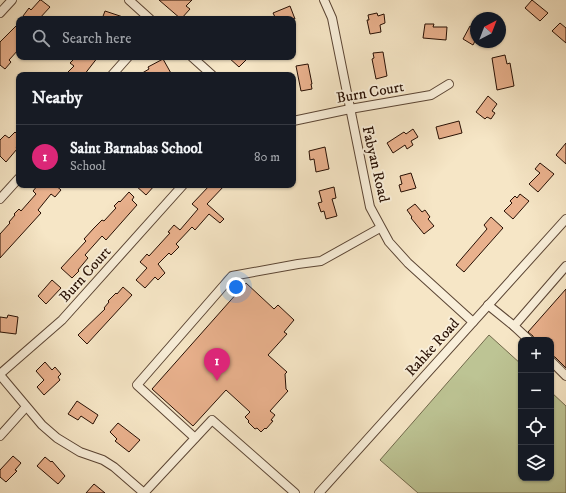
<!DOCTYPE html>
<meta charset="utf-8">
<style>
body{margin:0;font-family:"IM FELL DW Pica",serif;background:#242831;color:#f1f3f6}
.controls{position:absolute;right:12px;bottom:12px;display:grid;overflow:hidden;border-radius:8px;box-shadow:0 1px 3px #0004}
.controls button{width:36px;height:36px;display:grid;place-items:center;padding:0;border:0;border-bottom:1px solid #363941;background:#171b24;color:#f1f3f6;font:20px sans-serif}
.compass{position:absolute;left:470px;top:12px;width:36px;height:36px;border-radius:50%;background:#171b24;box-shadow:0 1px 3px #0004;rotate:42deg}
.you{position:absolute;left:236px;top:287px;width:14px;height:14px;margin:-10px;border:3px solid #fff;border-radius:50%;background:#1a73e8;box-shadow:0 0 0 6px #1a73e833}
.badge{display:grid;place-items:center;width:26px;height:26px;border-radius:50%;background:#db2777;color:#fff;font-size:13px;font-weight:700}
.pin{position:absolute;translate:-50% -33px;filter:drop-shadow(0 1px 2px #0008)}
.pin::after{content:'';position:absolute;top:21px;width:14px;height:12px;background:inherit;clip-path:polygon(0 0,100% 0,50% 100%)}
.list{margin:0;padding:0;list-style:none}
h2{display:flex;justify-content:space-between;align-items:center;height:52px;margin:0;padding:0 16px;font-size:17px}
h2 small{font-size:13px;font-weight:400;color:#9ea1a6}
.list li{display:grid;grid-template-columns:26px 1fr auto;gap:12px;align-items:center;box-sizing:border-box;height:64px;padding:0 16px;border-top:1px solid #363941}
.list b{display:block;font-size:15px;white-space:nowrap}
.list p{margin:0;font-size:13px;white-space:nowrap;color:#9ea1a6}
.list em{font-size:13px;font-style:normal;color:#9ea1a6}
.icon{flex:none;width:22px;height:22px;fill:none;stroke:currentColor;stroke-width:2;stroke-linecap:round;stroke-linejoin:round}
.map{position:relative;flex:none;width:566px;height:493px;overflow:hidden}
.search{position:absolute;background:#171b24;box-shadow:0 1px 3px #0004;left:16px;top:16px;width:280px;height:44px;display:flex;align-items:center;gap:10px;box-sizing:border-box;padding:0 14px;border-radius:8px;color:#9ea1a6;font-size:15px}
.panel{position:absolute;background:#171b24;box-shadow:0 1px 3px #0004;left:16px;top:72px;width:280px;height:116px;border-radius:8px}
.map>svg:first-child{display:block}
.green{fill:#bdc494;stroke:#726a4c}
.building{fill:#e9b18d;stroke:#270f03}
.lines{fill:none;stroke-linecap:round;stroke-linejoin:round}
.minor-casing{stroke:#5b4534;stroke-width:10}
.minor{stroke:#f9efda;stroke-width:8}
.labels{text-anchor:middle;stroke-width:4;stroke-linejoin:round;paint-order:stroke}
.street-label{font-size:15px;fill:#270f03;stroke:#f9efda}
</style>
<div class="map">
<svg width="566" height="493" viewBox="0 0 566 493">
<rect width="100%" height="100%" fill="#f6e6c6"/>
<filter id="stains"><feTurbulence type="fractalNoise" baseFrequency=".005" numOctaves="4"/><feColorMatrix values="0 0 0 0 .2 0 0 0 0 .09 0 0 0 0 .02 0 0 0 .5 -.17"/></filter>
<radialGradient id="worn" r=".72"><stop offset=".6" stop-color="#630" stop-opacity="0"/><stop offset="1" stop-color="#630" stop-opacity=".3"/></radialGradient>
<polygon class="green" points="489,335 521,364 521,478 551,478 551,392 566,406 566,493 418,493 380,460"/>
<g class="building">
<polygon points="40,0 41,0 50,7 39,19 26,19 23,16 29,8 31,10"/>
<polygon points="159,0 192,0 186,6 190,9 181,19"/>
<polygon points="532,0 548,13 540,21 525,8"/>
<polygon points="290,6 295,19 276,19 273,13"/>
<polygon points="105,11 126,18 126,19 102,19"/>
<polygon points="377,13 378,16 384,14 385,23 380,25 381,32 370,34 367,20 369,20 368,15"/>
<polygon points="19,23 19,49 9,60 11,62 5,69 0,65 0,42"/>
<polygon points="560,23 566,28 566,43 552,31"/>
<polygon points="425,24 434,24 433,27 447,27 446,40 423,38"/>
<polygon points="470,26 476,29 476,39 473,45 463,39"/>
<polygon points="383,52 387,76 376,79 372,59 374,58 373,53"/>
<polygon points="505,55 507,64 510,63 514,86 497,90 492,58"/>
<polygon points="76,57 98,57 84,75 65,75 74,66 70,63"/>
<polygon points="228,57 249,57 239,67"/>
<polygon points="163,59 172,75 139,75 149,69 148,67"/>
<polygon points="308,64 312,84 311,84 312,89 301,91 296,66"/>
<polygon points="488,96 497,104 492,111 495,113 491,119 487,117 485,119 476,112"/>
<polygon points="459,121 462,133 439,139 436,127"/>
<polygon points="413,129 418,137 411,141 413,145 407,149 405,145 393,153 387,143 404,132 406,134"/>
<polygon points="15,132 19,136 19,144 16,148 17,149 6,162 0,156 0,140 5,135 9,138"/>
<polygon points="566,143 566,164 556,155"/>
<polygon points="325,147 329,169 316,172 314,159 310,160 309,151"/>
<polygon points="540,163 554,174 538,192 529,184 540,173 535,169"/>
<polygon points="411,173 416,188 401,192 399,185 402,184 400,176"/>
<polygon points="38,185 55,185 61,190 55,197 51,194 38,210 41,213 0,258 0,234 10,223 9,222 15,215 14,214 19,209 21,211 36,194 33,191"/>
<polygon points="135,185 155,185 146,195"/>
<polygon points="210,185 225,185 207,204 224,219 220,223 209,214 195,230 192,227 176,244 179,247 171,255 169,253 158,264 165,273 158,280 155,277 145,288 136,280 147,268 140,262 147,254 149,256 170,233 168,232 174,225 180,230 198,209 192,204"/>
<polygon points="334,187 336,198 332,199 337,216 326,219 324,211 321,212 318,203 322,202 319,191"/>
<polygon points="129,192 134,197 132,200 137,205 106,240 102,236 85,255 88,258 78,270 79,271 72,278 61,268 86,241 84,239 94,228 102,220 104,221 116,208 114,206 119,201 120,202"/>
<polygon points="520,194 529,201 513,219 504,211 512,203 510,201 515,196 517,198"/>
<polygon points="415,204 422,212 425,210 430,217 428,219 434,226 424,234 411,218 412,217 407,210"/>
<polygon points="491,217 503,228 464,272 456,265 487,229 484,225"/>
<polygon points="52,280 61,288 46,304 38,296"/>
<polygon points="246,283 274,309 278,305 294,320 284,332 287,334 268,355 287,372 285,374 286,389 288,391 270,411 275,415 271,420 273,421 266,429 265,428 261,432 257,428 255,429 248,422 249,421 245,417 250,412 226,390 193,426 152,389"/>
<polygon points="123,287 132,295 87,344 78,335 105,309 104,308 109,302 108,301 116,293 117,294"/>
<polygon points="566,289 566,368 555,357 551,356 551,340 534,340 533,336 528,332"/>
<polygon points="8,315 18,317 16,334 0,332 0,317 7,318"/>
<polygon points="45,362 52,370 55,367 61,374 58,377 60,380 44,395 37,387 44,380 36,371"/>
<polygon points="77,401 98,415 93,424 81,416 78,420 68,414"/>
<polygon points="118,423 140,440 129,452 115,441 117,439 110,432"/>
<polygon points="13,456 21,463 15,470 17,471 6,482 0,477 0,470"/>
<polygon points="45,457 51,462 52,461 65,476 58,484 37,466"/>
<polygon points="94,484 105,493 86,493"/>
</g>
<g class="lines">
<defs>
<g id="minor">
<polyline points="129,0 150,19"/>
<polyline points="324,0 332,18 370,207 389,242 408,263 473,322"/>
<polyline points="0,13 12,0"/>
<polyline points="192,57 212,75"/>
<polyline points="112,75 128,57"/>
<polyline points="293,121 350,109 431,95 449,84"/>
<polyline points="0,199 19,178"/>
<polyline points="488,305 514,326 566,266"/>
<polyline points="514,326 529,340"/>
<polyline points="551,361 566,376"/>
<polyline points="0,374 62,320 183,185"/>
<polyline points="0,375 42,425 57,438 80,452 103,460 114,467 144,493"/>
<polyline points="0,436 26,407"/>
<polyline points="195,438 137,385 232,276 298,264 321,261 380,228"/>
<polyline points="144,493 212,420 295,493"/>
<polyline points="319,493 566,219"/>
</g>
</defs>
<use href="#minor" class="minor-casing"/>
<use href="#minor" class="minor"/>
</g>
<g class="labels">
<g class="street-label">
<text transform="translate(370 92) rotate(-10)" y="5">Burn Court</text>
<text transform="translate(376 164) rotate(77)" y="5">Fabyan Road</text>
<text transform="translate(85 274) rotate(-48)" y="5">Burn Court</text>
<text transform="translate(432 347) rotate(-48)" y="5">Rahke Road</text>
</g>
</g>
<rect width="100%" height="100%" filter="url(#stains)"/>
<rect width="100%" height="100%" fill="url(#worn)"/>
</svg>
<div class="controls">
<button>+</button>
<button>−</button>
<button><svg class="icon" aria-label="locate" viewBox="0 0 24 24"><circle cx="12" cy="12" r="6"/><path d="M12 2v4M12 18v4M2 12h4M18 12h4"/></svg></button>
<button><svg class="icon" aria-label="layers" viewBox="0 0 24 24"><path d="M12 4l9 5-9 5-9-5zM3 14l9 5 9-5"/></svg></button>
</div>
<svg class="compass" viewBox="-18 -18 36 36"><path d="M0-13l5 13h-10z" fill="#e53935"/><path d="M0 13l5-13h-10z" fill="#9ea1a6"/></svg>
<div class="you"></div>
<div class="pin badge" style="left:217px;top:381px">1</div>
<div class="search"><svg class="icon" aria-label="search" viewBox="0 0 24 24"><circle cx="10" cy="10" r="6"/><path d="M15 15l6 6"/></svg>Search here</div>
<section class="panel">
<h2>Nearby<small></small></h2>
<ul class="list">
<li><span class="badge">1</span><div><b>Saint Barnabas School</b><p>School</p></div><em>80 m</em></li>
</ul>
</section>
</div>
